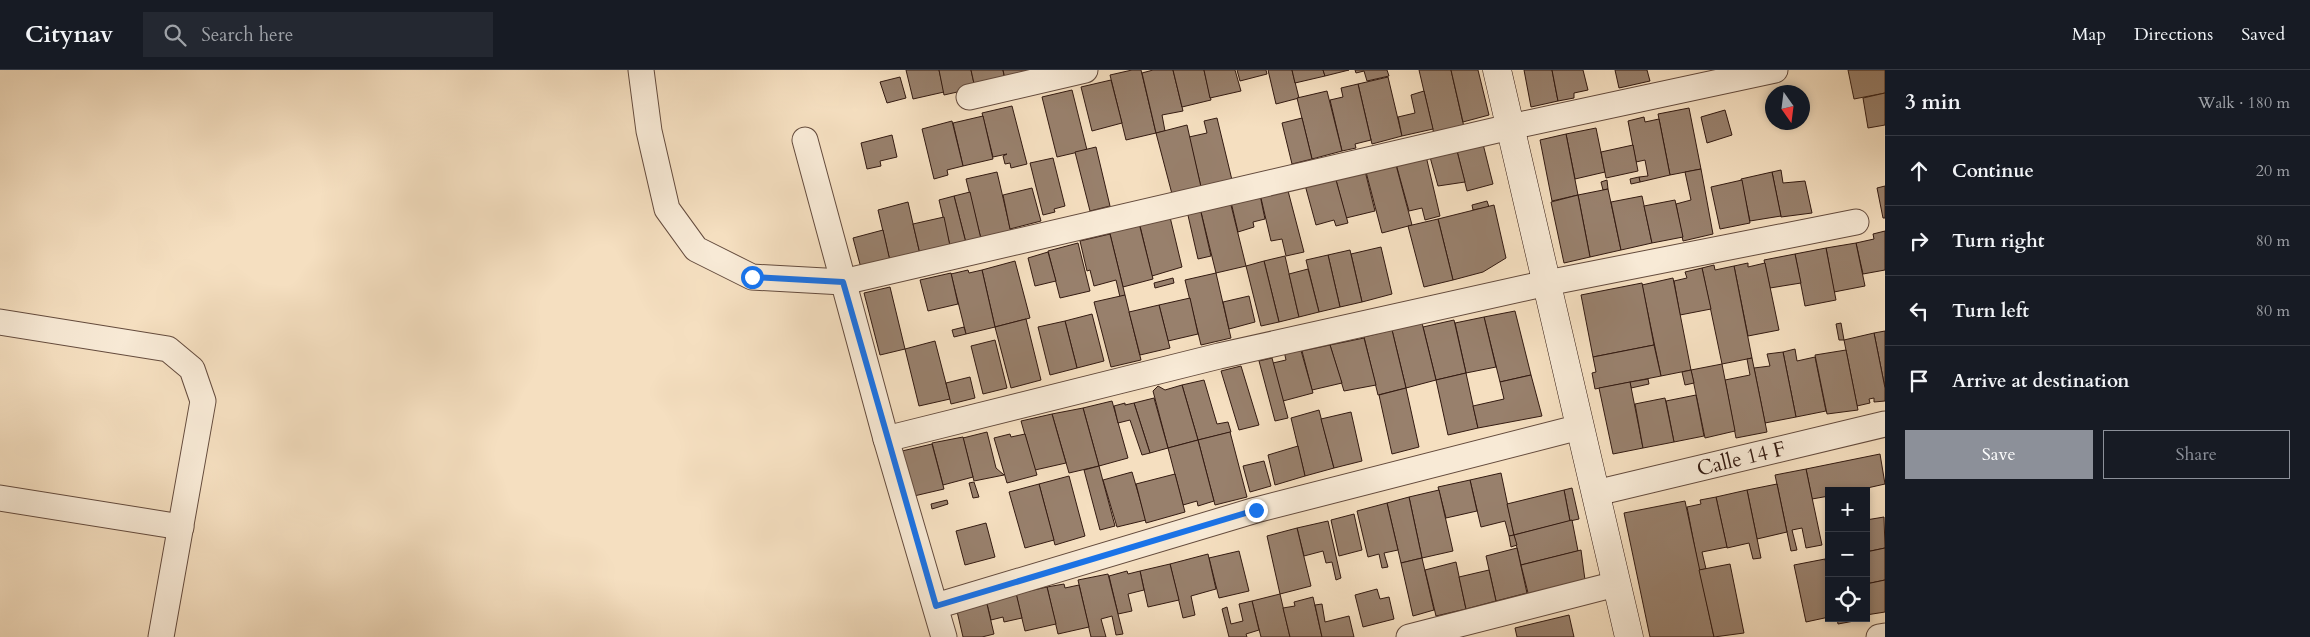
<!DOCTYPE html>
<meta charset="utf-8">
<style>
body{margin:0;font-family:Cardo,serif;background:#242831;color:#f1f3f6}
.controls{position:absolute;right:15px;bottom:15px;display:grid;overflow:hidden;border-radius:0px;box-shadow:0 2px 8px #0003}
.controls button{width:45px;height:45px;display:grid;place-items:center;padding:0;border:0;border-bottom:1px solid #363941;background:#171b24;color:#f1f3f6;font:25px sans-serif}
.compass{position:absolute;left:1765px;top:15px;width:45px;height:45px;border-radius:50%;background:#171b24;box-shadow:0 2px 8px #0003;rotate:166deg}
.stop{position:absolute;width:15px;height:15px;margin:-11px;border:4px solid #1a73e8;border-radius:50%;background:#fff}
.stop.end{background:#1a73e8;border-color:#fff;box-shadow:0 1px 5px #0008}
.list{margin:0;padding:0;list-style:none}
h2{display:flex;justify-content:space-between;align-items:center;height:65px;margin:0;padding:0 20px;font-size:21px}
h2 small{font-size:16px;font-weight:400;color:#9ea1a6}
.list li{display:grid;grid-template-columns:32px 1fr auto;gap:15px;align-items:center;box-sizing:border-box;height:70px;padding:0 20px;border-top:1px solid #363941}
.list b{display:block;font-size:19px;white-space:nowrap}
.list em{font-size:16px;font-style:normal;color:#9ea1a6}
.actions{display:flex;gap:10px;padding:15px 20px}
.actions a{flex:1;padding:11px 0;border:1px solid #8c9099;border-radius:0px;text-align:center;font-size:18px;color:#8c9099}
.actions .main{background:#8c9099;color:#fff}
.icon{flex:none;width:28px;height:28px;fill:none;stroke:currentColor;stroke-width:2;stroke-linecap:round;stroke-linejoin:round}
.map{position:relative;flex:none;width:1885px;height:567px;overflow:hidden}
header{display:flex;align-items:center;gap:30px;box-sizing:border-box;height:70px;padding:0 25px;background:#171b24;border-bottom:1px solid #363941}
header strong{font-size:24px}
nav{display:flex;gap:28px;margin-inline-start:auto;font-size:18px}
.search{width:350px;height:45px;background:#242831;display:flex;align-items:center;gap:12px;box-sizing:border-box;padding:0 18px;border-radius:0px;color:#9ea1a6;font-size:19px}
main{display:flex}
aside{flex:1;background:#171b24}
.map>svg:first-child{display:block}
.building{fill:#98806c;stroke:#331a11}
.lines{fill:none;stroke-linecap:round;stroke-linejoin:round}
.street-casing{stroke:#644b3d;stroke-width:27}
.secondary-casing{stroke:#331a11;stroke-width:29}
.street{stroke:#f8ead6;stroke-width:25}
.secondary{stroke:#f8ead6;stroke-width:28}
.route{stroke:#1a73e8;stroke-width:6}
.labels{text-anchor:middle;stroke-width:4;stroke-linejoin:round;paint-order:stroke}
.street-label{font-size:21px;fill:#331a11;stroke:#f8ead6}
</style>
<header>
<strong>Citynav</strong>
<div class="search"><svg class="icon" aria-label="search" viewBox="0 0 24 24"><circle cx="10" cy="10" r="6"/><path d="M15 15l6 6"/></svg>Search here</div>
<nav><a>Map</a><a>Directions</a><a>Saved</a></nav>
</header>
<main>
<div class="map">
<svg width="1885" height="567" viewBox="0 0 1885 567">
<rect width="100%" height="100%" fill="#f5dfc0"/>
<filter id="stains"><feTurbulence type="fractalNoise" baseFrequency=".004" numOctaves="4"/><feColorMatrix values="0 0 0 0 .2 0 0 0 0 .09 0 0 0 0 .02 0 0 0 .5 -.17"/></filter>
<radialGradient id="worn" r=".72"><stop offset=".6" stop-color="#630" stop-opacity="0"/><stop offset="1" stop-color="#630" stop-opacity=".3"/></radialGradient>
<g class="building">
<polygon points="906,0 939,0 944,22 913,29"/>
<polygon points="939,0 971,0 975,18 944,25"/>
<polygon points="971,0 1003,0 1005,11 975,18"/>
<polygon points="1003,0 1035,0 1005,9"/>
<polygon points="1132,0 1141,0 1156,63 1126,70 1110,5"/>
<polygon points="1153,0 1173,0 1183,41 1162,45 1165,61 1156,63 1142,3"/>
<polygon points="1173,0 1204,0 1211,30 1182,37"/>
<polygon points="1204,0 1235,0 1241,21 1210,28"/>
<polygon points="1237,0 1266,0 1267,4 1240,11"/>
<polygon points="1268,0 1292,0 1299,28 1276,34"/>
<polygon points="1292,0 1323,0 1325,6 1295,13"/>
<polygon points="1323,0 1349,0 1325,6"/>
<polygon points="1355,0 1387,0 1389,6 1367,11 1364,1 1356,3"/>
<polygon points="1419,0 1451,0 1464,57 1434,64"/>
<polygon points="1451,0 1478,0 1489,45 1463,52"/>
<polygon points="1524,0 1552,0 1558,31 1531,37"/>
<polygon points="1552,0 1583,0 1588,20 1574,23 1574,28 1558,31"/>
<polygon points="1615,0 1647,0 1650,11 1619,18"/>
<polygon points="1848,0 1885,0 1885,23 1854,29"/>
<polygon points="900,7 906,28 887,33 880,12"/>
<polygon points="1388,7 1402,66 1372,74 1358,14"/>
<polygon points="1111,10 1122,53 1092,61 1081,17"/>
<polygon points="1358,14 1371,70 1355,74 1356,78 1342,81 1330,30 1343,27 1341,18"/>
<polygon points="1072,20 1087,80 1057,87 1042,27"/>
<polygon points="1327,21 1342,81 1312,89 1297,28"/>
<polygon points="1424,21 1433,59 1402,66 1398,47 1415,43 1411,25"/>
<polygon points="1885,23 1885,55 1868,58 1863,28"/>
<polygon points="1012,36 1027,94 1011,98 1010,93 1005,94 1003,86 1007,84 993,87 982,43"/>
<polygon points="1689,38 1701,99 1670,105 1658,44"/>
<polygon points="1725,40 1732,65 1707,73 1701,47"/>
<polygon points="983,46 993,89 963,96 953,53"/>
<polygon points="1644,47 1645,52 1659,49 1670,105 1640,112 1639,107 1648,106 1645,90 1636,92 1628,51"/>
<polygon points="1217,48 1232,110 1201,117 1189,67 1207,63 1204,51"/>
<polygon points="1302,48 1312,89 1292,94 1282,53"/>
<polygon points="952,51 963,96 947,100 948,105 934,109 922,59"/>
<polygon points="1187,55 1201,117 1172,124 1156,63"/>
<polygon points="1596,58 1605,102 1575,109 1566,64"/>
<polygon points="1566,64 1578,125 1552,131 1540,70"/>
<polygon points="892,65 897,87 880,91 881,96 867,99 861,73"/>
<polygon points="1483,74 1493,114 1467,121 1457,81"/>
<polygon points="1633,75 1638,101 1606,108 1601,82"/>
<polygon points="1096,77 1110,136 1090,141 1075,82"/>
<polygon points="1457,81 1465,112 1438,116 1430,87"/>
<polygon points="1426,86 1440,146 1425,150 1422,138 1409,141 1396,94"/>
<polygon points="1053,88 1065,136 1054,139 1055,142 1043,145 1030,93"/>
<polygon points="1396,95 1412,155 1382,163 1366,102"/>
<polygon points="1701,99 1713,164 1683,171 1676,134 1691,130 1685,102"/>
<polygon points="1781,100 1783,113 1805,111 1812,143 1781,147 1772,102"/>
<polygon points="1365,101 1375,141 1346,148 1336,110"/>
<polygon points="997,102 1011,162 981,169 966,109"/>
<polygon points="1772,102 1781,146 1750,151 1741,109"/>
<polygon points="1639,107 1640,112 1631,114 1630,109"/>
<polygon points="1336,110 1348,153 1336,156 1334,150 1316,155 1305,115"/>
<polygon points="1607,110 1608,119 1603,120 1601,112"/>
<polygon points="1742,110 1750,153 1720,159 1711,117"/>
<polygon points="1885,116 1885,148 1883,148 1877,118"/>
<polygon points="1287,117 1304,182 1286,186 1282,169 1271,171 1260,124"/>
<polygon points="1032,118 1041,151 1010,159 1003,125"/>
<polygon points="1608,119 1621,180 1590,187 1578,125"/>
<polygon points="970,122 981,169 966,173 954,126"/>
<polygon points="1260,125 1265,149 1253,152 1254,157 1238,162 1231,132"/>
<polygon points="1578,125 1590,187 1564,193 1551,132"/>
<polygon points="954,126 966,173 950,176 939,130"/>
<polygon points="1642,126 1652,173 1621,180 1611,132"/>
<polygon points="1675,130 1683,167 1652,173 1644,136"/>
<polygon points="1230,131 1246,196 1216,203 1200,138"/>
<polygon points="1487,131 1489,137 1473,140 1472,135"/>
<polygon points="908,132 920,184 890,191 878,140"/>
<polygon points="1494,135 1506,188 1483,202 1453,210 1438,149"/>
<polygon points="1200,138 1211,186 1198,189 1187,141"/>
<polygon points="944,147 950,176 920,184 913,154"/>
<polygon points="1170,147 1182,197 1152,206 1140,156"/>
<polygon points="1438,149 1453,210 1424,217 1408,156"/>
<polygon points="1139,153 1153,209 1123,217 1109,160"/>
<polygon points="883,160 890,191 861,198 853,168"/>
<polygon points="1885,161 1885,200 1863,204 1856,173 1874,169 1873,164"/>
<polygon points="1110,164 1125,225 1120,227 1116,210 1094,216 1090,200 1087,201 1080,171"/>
<polygon points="1078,173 1090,221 1060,228 1048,181"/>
<polygon points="1856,173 1865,216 1834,222 1826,178"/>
<polygon points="1381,177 1392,224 1362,232 1351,184"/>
<polygon points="1826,178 1836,230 1805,236 1795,184"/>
<polygon points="1350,180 1362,232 1340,237 1328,185"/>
<polygon points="1048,182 1056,211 1035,216 1028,188"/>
<polygon points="1795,184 1801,213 1770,218 1764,190"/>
<polygon points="1328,185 1340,237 1319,242 1306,190"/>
<polygon points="1285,186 1299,247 1279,252 1264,191"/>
<polygon points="1015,191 1030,248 995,257 982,200"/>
<polygon points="1264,191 1279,252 1261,256 1246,196"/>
<polygon points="1748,193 1748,197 1765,193 1779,260 1748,266 1734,196"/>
<polygon points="1714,195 1715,200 1734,196 1752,288 1722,294 1702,198"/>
<polygon points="1702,198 1711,239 1680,245 1674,211 1687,208 1685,202"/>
<polygon points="1308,199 1319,242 1299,247 1289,204"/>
<polygon points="968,200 969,203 982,200 995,257 966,264 951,204"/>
<polygon points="951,203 958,234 928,241 920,210"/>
<polygon points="1216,203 1231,268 1201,275 1185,210"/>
<polygon points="1173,208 1174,213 1155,218 1154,213"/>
<polygon points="1673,208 1691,300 1661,306 1642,215"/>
<polygon points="1642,213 1654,275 1593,287 1581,225"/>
<polygon points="890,217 905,279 880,285 864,223"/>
<polygon points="1125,225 1141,290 1111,297 1094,232"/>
<polygon points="1249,226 1255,252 1229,259 1223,232"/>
<polygon points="1190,228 1198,264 1168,271 1159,235"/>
<polygon points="1159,235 1170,278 1140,285 1129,242"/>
<polygon points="1515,241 1531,305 1500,312 1484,247"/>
<polygon points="1092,244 1104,291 1077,298 1065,251"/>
<polygon points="1484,247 1496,297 1466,303 1455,253"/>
<polygon points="1026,249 1041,310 1011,318 995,257"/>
<polygon points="1454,250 1466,303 1436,310 1423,257"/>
<polygon points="1065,251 1077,298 1050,305 1038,257"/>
<polygon points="1422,253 1436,310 1406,318 1392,260"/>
<polygon points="1841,253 1844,270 1839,270 1836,254"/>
<polygon points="964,257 966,264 954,267 952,260"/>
<polygon points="1392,260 1406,318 1378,325 1364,267"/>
<polygon points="1885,261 1885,318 1874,263"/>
<polygon points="1874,263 1885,318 1885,331 1874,332 1874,328 1869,329 1870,333 1857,336 1844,270"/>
<polygon points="1364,268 1376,315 1344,321 1330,275"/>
<polygon points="995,270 1007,318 983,324 971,276"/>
<polygon points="935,271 950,329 919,336 905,279"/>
<polygon points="1330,275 1342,313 1312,320 1302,281"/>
<polygon points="1654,275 1661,306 1595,319 1592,303 1596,302 1593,287"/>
<polygon points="1300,277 1313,323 1283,331 1273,293 1286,290 1284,281"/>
<polygon points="1795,279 1797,291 1815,287 1826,341 1796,347 1783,282"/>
<polygon points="1846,280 1858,340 1827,344 1815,285"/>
<polygon points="1783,282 1796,347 1765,353 1754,298 1770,296 1767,284"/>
<polygon points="1272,288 1288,348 1275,351 1259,291"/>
<polygon points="1752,288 1767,362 1736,368 1725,310 1750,305 1747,289"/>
<polygon points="1722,294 1735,361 1705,368 1691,300"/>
<polygon points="1241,296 1259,355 1239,360 1221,301"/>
<polygon points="1691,300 1694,313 1685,315 1682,302"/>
<polygon points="1466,303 1478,358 1448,365 1436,310"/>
<polygon points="1531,305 1542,346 1478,358 1473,336 1504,329 1500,312"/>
<polygon points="970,307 975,328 951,334 946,313"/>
<polygon points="1648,309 1649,314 1631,318 1630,312"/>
<polygon points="1204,310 1217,354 1228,352 1231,362 1198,370 1182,315"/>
<polygon points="1630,312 1643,378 1613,384 1599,318"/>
<polygon points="1182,315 1198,370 1168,378 1153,321 1158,316 1165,320"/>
<polygon points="1406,318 1419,377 1392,384 1379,325"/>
<polygon points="1696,325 1704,366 1674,372 1666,331"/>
<polygon points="1154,328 1168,378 1150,383 1134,333"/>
<polygon points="1665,328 1674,372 1643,378 1635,334"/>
<polygon points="1112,331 1128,388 1099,396 1083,338"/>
<polygon points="1125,333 1125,335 1134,333 1150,383 1142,385 1130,350 1118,353 1114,336"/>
<polygon points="1083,338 1099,396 1069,403 1052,344"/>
<polygon points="1319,340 1334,398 1305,406 1291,348"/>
<polygon points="1351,342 1362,391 1334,398 1321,349"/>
<polygon points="1052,344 1066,393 1035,400 1021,351"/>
<polygon points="987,362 996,398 1004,405 974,411 963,368"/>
<polygon points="1230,362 1247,427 1215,435 1198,370"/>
<polygon points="1010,364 1011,367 1025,364 1037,405 1007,413 994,368"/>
<polygon points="963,367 973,407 943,415 932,373"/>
<polygon points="1198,370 1214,431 1198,436 1197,431 1183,435 1168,378"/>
<polygon points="932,374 944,419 914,426 902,381"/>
<polygon points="1298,376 1305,406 1275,415 1268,385"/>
<polygon points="1880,384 1885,414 1854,421 1829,421 1829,426 1812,429 1806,399"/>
<polygon points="1264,391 1271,416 1250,422 1243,396"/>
<polygon points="1099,396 1115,456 1100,460 1084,400"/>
<polygon points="1806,399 1822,475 1806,478 1802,458 1792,460 1797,480 1791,481 1775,405"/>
<polygon points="1132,402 1146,450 1117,457 1103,410"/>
<polygon points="1501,403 1514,465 1509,466 1505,451 1481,457 1470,410"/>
<polygon points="1175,404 1185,442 1146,453 1136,414"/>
<polygon points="1069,406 1085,466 1055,475 1039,414"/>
<polygon points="1470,410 1477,441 1446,448 1438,417"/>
<polygon points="974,412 979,427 973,428 969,413"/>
<polygon points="1039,414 1054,470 1025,478 1009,422"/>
<polygon points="1777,414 1787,462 1757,469 1747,420"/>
<polygon points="1572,418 1579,449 1570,451 1564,420"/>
<polygon points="1439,420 1453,481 1422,488 1409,427"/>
<polygon points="1564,420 1570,451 1514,465 1507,434"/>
<polygon points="1747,420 1761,488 1753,489 1749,473 1727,478 1716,427"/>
<polygon points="1409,427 1422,488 1401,493 1387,433"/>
<polygon points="1716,427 1727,477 1702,482 1706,499 1699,500 1687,437 1701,434 1700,430"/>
<polygon points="947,430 948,434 932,439 931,434"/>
<polygon points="1685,431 1714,567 1650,567 1624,443"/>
<polygon points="1387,433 1398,480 1384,483 1388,497 1382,498 1379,484 1368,487 1357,441"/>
<polygon points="1354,444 1362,480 1339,486 1331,450"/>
<polygon points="1884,447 1885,478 1866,482 1866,450"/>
<polygon points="1572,450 1578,481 1521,495 1514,465"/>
<polygon points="1328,451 1341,508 1336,510 1332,492 1326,493 1323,481 1304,486 1297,458"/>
<polygon points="986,453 995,487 965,495 956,461"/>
<polygon points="1297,458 1311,516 1280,524 1267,466"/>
<polygon points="1514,465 1517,475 1511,477 1509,466"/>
<polygon points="1517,478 1527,523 1496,531 1486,486"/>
<polygon points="1885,478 1885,510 1866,514 1866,482"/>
<polygon points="1581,480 1585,510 1529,527 1521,495"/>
<polygon points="1239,481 1249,521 1219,528 1209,488"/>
<polygon points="1208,484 1216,519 1191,526 1195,545 1183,548 1170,494"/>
<polygon points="1422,488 1434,540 1413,546 1401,493"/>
<polygon points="1825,489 1829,510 1829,547 1806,552 1794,495"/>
<polygon points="1456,492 1466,539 1436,546 1425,500"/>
<polygon points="1170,494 1179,530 1148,537 1140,501"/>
<polygon points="1730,494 1744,563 1714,567 1699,500"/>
<polygon points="1489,500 1496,531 1466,539 1459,507"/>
<polygon points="1127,501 1128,504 1140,501 1144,520 1128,524 1132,541 1118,544 1109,506"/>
<polygon points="1108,504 1123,564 1116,565 1112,546 1101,549 1106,567 1091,567 1078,510"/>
<polygon points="1885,510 1885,542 1866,545 1866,514"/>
<polygon points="1064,514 1065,518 1079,515 1089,557 1058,564 1047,517"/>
<polygon points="1047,517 1056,554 1025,561 1016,524"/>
<polygon points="1377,519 1380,529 1389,527 1394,549 1363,557 1355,525"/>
<polygon points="1016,523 1022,548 1004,552 1003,547 991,550 986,530"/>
<polygon points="1280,524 1290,567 1261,567 1252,531"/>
<polygon points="1313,527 1322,567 1290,567 1283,538 1295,536 1294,532"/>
<polygon points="986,530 994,564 982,567 963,567 956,537"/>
<polygon points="1252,531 1259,560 1246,564 1247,567 1229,567 1222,539 1227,537 1231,554 1243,551 1239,534"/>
<polygon points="1322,534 1325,552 1349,546 1354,567 1322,567 1315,535"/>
<polygon points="1569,545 1574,567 1517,567 1515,558"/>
<polygon points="1837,548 1865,548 1865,549 1838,554"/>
</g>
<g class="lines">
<defs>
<g id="street">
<polyline points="641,0 649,61 667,139 696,179 752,207 843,212 1510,57 1775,0"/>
<polyline points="969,27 1085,0"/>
<polyline points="805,70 886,369 944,567"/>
<polyline points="0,252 168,279 192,299 203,331 161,567"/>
<polyline points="886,369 1219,286 1547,213 1856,152"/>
<path id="s1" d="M1596,423L1885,354"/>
<polyline points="0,428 181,457"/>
<polyline points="936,536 1256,440 1580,357"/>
<polyline points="1409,567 1616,514"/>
<polyline points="1879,567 1885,566"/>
</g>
<polyline id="secondary" points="1497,0 1629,567"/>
</defs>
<use href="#street" class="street-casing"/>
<use href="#secondary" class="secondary-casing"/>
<use href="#street" class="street"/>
<use href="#secondary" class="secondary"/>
</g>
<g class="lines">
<polyline class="route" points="752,207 843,212 936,536 1256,440"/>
</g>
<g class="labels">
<g class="street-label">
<text dy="7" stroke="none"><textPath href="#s1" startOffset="149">Calle 14 F</textPath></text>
</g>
</g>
<rect width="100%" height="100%" filter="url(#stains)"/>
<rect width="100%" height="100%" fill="url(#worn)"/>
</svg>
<div class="controls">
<button>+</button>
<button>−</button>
<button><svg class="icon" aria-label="locate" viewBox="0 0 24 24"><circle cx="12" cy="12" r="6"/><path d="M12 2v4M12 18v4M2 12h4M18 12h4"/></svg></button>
</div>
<svg class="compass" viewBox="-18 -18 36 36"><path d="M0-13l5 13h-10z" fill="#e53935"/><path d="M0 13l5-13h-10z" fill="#9ea1a6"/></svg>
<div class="stop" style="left:752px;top:207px"></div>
<div class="stop end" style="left:1256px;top:440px"></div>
</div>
<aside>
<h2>3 min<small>Walk · 180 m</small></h2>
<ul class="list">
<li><svg class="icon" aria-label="ahead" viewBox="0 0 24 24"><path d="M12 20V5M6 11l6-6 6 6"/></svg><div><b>Continue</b></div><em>20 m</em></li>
<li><svg class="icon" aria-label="right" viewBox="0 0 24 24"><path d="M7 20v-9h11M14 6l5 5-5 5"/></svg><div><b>Turn right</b></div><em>80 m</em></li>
<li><svg class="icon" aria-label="left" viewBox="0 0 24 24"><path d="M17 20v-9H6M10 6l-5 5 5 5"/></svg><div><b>Turn left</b></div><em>80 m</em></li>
<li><svg class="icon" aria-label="arrive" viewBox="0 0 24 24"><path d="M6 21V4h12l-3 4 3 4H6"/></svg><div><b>Arrive at destination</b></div></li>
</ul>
<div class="actions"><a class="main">Save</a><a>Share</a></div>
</aside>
</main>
